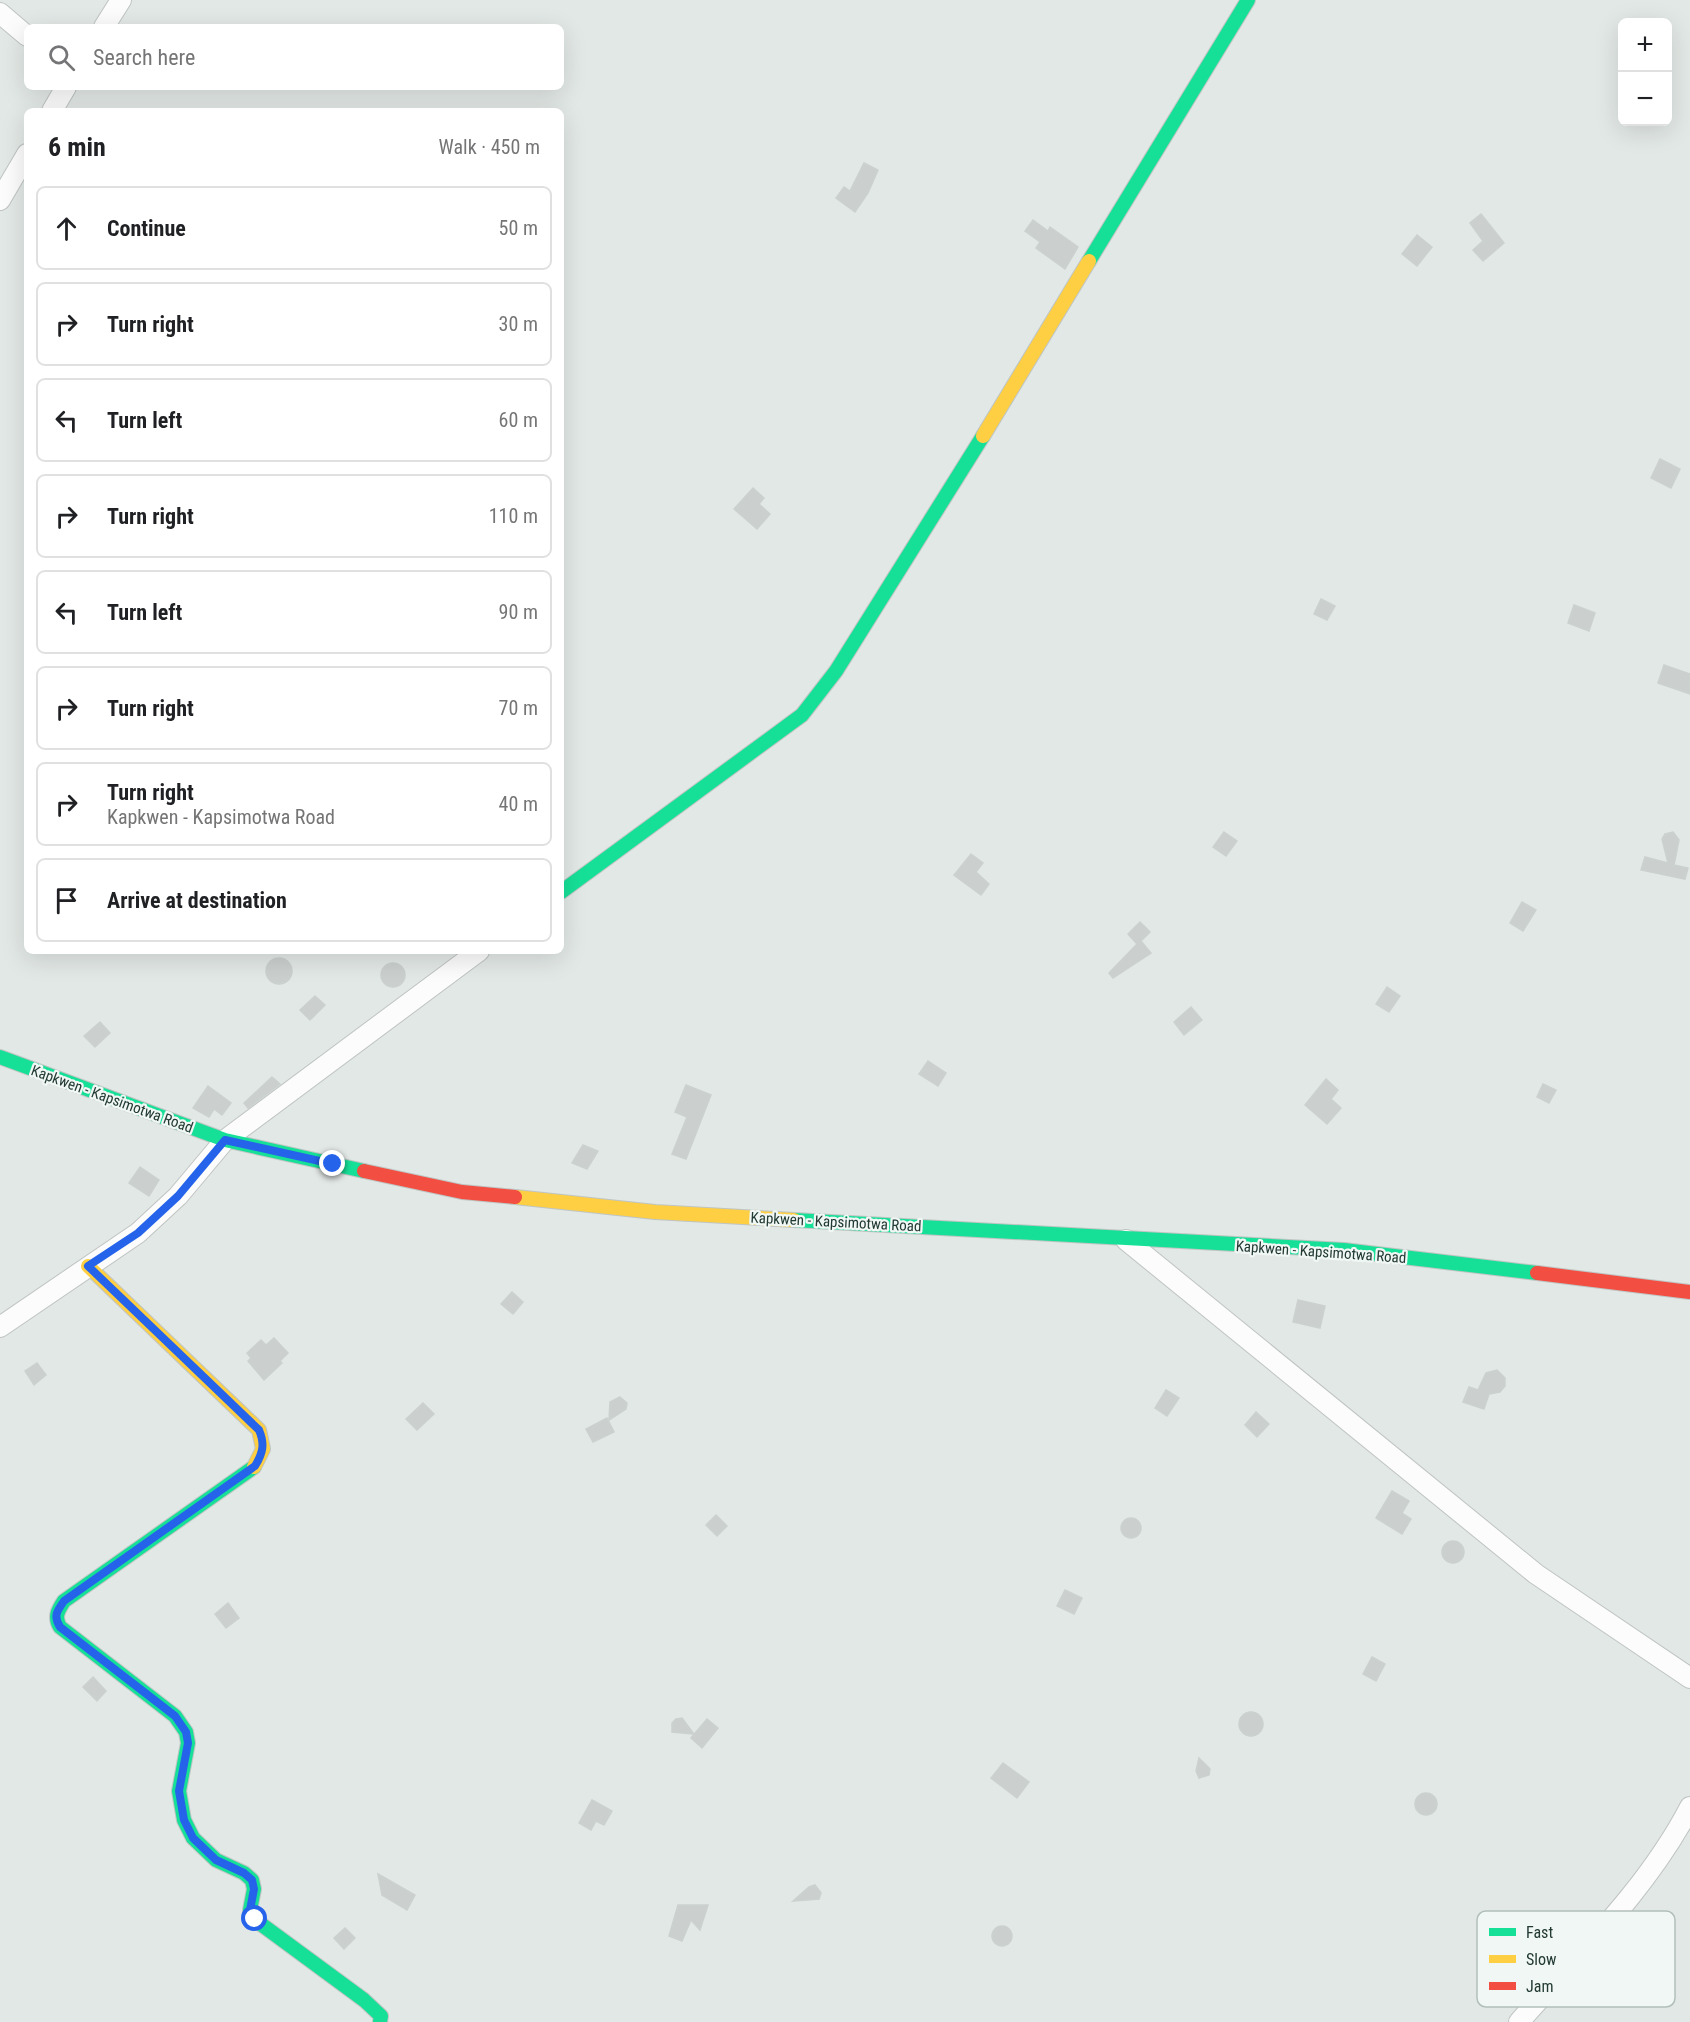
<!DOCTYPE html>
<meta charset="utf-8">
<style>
body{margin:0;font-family:"Roboto Condensed",sans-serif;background:#f2f2f2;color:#202124}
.controls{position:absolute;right:18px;top:18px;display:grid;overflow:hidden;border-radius:9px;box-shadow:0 6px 24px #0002}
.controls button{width:54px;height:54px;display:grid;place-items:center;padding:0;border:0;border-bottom:2px solid #e0e0e0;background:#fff;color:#202124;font:30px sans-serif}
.stop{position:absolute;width:18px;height:18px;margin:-14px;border:4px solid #2563eb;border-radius:50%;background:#fff}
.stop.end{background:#2563eb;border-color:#fff;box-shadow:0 2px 6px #0008}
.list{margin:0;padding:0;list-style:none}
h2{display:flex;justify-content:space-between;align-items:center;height:78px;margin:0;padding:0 24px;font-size:26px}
h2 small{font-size:20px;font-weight:400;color:#757577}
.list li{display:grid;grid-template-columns:39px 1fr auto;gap:18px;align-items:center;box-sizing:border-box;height:84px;margin:0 12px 12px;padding:0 12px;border:2px solid #e0e0e0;border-radius:9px}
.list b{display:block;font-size:22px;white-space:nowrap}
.list p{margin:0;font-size:20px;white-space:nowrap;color:#757577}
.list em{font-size:20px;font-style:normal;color:#757577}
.icon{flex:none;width:33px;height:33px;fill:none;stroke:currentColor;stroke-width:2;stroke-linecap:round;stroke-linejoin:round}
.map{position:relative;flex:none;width:1690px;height:2022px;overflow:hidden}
.search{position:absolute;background:#fff;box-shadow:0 6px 24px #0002;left:24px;top:24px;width:540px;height:66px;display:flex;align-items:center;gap:15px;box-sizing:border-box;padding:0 21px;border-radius:9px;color:#757577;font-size:22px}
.panel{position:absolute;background:#fff;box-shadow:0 6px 24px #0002;left:24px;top:108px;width:540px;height:846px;border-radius:9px}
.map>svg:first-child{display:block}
.building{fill:#cbd0ce;stroke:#cbd1ce;stroke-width:1.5}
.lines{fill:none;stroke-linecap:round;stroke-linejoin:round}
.street-casing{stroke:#bfc4c2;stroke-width:22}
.fast-casing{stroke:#bfc5c3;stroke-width:16}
.slow-casing{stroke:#bfc5c3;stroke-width:16}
.jam-casing{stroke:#bfc5c3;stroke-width:16}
.street{stroke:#fbfcfb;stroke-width:20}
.fast{stroke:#16e098;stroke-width:14}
.slow{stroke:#ffcf43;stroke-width:14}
.jam{stroke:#f24e42;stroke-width:14}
.route{stroke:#2563eb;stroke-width:8}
.labels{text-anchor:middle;stroke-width:4.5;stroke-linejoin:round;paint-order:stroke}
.street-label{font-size:15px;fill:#223934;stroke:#f0f7f4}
.key{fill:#f0f7f4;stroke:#b2beba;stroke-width:1.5}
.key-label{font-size:16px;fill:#223934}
</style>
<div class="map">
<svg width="1690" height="2022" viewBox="0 0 1690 2022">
<rect width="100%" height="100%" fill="#e2e8e5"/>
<g class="building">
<polygon points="864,163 878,170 868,193 855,212 836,198 844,187 850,191"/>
<polygon points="1481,214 1504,243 1483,261 1473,250 1483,241 1470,223"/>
<polygon points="1033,220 1048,231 1050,227 1078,247 1065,269 1036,248 1040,242 1025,231"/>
<polygon points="1417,235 1432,247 1417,266 1402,254"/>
<polygon points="1660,459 1680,469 1671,488 1651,478"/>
<polygon points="753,488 764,498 759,504 770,514 757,529 734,509"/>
<polygon points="1321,599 1335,606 1327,620 1314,614"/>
<polygon points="1574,605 1595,613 1589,631 1568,623"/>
<polygon points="1664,665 1690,674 1690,694 1658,683"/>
<polygon points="1224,832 1237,841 1226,856 1213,847"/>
<polygon points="1673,832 1679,840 1674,865 1688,868 1685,879 1641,870 1645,857 1668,863 1662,839 1665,834"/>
<polygon points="971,854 983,863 976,872 989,884 981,895 954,875"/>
<polygon points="1522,902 1536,910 1523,931 1510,923"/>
<polygon points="1140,922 1150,932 1141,941 1151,953 1113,978 1109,973 1137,944 1128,934"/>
<circle cx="279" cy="971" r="13"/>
<circle cx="393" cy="975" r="12"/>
<polygon points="1387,987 1400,996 1389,1012 1376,1004"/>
<polygon points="315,996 325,1005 310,1020 300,1010"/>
<polygon points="1191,1007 1202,1020 1184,1035 1174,1022"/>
<polygon points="100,1022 110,1033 95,1047 84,1036"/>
<polygon points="928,1061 946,1073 938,1086 919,1074"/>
<polygon points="272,1077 280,1084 248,1108 244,1103"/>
<polygon points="1326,1079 1338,1090 1331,1099 1341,1108 1327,1124 1305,1105"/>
<polygon points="1543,1084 1556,1090 1549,1103 1537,1097"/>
<polygon points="686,1085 711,1095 686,1159 672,1154 687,1117 675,1112"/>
<polygon points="208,1086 231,1103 222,1115 214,1109 209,1117 193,1108"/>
<polygon points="583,1145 598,1151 587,1169 572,1163"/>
<polygon points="140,1167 159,1180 149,1196 129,1183"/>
<polygon points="512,1292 523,1302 513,1314 501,1304"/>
<polygon points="1298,1300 1325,1306 1320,1328 1293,1322"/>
<polygon points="274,1338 288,1353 280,1361 282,1363 264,1380 248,1361 251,1358 247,1353 261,1340 266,1345"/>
<polygon points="37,1363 46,1375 34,1385 25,1371"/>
<polygon points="1497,1370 1505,1378 1505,1386 1500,1392 1489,1394 1484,1409 1463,1402 1469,1387 1478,1390 1486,1373"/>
<polygon points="1166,1390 1179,1398 1167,1416 1155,1408"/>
<polygon points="620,1397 627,1403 626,1409 609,1420 610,1402"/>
<polygon points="423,1403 434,1414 417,1430 406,1419"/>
<polygon points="1256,1412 1269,1424 1257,1437 1245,1425"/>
<polygon points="607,1418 614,1432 593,1442 586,1429"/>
<polygon points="1392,1491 1409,1501 1402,1513 1411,1519 1402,1534 1376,1518"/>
<polygon points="716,1515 727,1526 717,1536 706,1525"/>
<circle cx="1131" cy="1528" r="10"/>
<circle cx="1453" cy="1552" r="11"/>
<polygon points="1065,1590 1082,1598 1074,1614 1057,1606"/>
<polygon points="228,1603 239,1618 226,1628 215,1614"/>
<polygon points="1372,1657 1385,1664 1376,1681 1363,1674"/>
<polygon points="93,1677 106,1691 97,1701 83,1687"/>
<circle cx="1251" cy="1724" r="12"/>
<polygon points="682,1718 694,1734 672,1732 672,1723 676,1719"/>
<polygon points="707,1719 718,1728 702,1748 691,1738"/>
<polygon points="1199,1758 1210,1769 1209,1775 1199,1778 1196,1771"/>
<polygon points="1003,1763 1029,1782 1017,1798 991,1778"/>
<circle cx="1426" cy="1804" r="11"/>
<polygon points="592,1800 612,1811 604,1825 596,1821 591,1830 579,1823"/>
<polygon points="378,1874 415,1895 407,1910 382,1895"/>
<polygon points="815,1885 821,1893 819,1899 793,1901 809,1887"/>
<polygon points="678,1905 708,1905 700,1930 691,1920 682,1941 669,1936"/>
<circle cx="1002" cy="1936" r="10"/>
<polygon points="345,1928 355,1938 344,1949 334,1938"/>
</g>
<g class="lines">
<defs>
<g id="street">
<polyline points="0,13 27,36"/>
<polyline points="104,27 121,0"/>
<polyline points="52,111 66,87"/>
<polyline points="0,200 27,154"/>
<polyline points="1126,1240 1536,1574 1690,1678"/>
<polyline points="0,1327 138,1233 178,1196 225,1140 479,951"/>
<path d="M1519,2022C1579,1954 1648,1888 1690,1807"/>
</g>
<g id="fast">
<polyline points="1089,261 1248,0"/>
<polyline points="561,892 802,715 836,671 983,436"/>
<polyline points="0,1057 225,1140 364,1171"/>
<polyline points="794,1220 1344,1250 1537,1273"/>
<path d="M254,1467L64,1601C58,1610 54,1617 60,1627L175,1716L186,1732L188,1743L179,1791L184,1820L193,1838L216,1860L244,1873L252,1880L254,1889L250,1910L254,1919L364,2000L381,2016L380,2022"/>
</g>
<g id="slow">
<polyline points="983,436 1089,261"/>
<polyline points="515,1197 655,1212 794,1220"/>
<polyline points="88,1266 259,1430 263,1449 254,1467"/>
</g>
<g id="jam">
<polyline points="364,1171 462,1192 515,1197"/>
<polyline points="1537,1273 1690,1292"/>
</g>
</defs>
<use href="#street" class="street-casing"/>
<use href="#fast" class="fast-casing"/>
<use href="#slow" class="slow-casing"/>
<use href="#jam" class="jam-casing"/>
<use href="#street" class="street"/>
<use href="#fast" class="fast"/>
<use href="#slow" class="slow"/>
<use href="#jam" class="jam"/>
</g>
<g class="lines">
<path class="route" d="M255,1919L250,1910L254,1889L252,1880L244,1873L216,1860L193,1838L184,1820L179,1791L188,1743L186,1732L175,1716L60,1627C53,1616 57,1611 64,1601L255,1466C263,1453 265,1444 259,1430L88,1266L138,1233L178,1196L225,1140L333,1164"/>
</g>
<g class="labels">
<g class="street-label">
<text transform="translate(112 1099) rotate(20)" y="5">Kapkwen - Kapsimotwa Road</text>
<text transform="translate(836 1222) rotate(3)" y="5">Kapkwen - Kapsimotwa Road</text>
<text transform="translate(1321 1252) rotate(4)" y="5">Kapkwen - Kapsimotwa Road</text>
</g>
</g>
<rect x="1477" y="1911" width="198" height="96" rx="9" class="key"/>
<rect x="1489" y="1928" width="27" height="8" fill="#16e098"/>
<rect x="1489" y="1955" width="27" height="8" fill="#ffcf43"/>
<rect x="1489" y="1982" width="27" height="8" fill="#f24e42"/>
<g class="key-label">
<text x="1526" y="1938">Fast</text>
<text x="1526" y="1965">Slow</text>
<text x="1526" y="1992">Jam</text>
</g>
</svg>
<div class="controls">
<button>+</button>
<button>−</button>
</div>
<div class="stop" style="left:255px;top:1919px"></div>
<div class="stop end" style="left:333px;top:1164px"></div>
<div class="search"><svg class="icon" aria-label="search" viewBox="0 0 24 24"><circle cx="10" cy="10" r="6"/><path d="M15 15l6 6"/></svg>Search here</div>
<section class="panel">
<h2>6 min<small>Walk · 450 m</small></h2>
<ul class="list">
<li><svg class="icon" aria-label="ahead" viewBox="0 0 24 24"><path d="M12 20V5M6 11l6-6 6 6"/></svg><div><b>Continue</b></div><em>50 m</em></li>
<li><svg class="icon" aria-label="right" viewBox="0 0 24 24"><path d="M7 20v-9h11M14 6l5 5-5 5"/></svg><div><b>Turn right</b></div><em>30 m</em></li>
<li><svg class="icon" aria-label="left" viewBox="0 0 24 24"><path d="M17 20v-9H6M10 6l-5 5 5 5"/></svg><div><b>Turn left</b></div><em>60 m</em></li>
<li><svg class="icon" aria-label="right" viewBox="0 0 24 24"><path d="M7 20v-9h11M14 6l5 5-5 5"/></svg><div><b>Turn right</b></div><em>110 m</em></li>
<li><svg class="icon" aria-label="left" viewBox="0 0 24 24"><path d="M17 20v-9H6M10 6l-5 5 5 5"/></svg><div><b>Turn left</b></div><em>90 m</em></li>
<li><svg class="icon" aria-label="right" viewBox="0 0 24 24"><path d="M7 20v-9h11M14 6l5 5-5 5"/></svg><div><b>Turn right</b></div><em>70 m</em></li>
<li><svg class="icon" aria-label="right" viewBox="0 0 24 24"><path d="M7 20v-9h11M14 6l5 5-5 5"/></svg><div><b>Turn right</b><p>Kapkwen - Kapsimotwa Road</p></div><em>40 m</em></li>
<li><svg class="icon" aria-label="arrive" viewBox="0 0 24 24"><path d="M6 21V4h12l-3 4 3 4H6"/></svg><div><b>Arrive at destination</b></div></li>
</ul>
</section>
</div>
